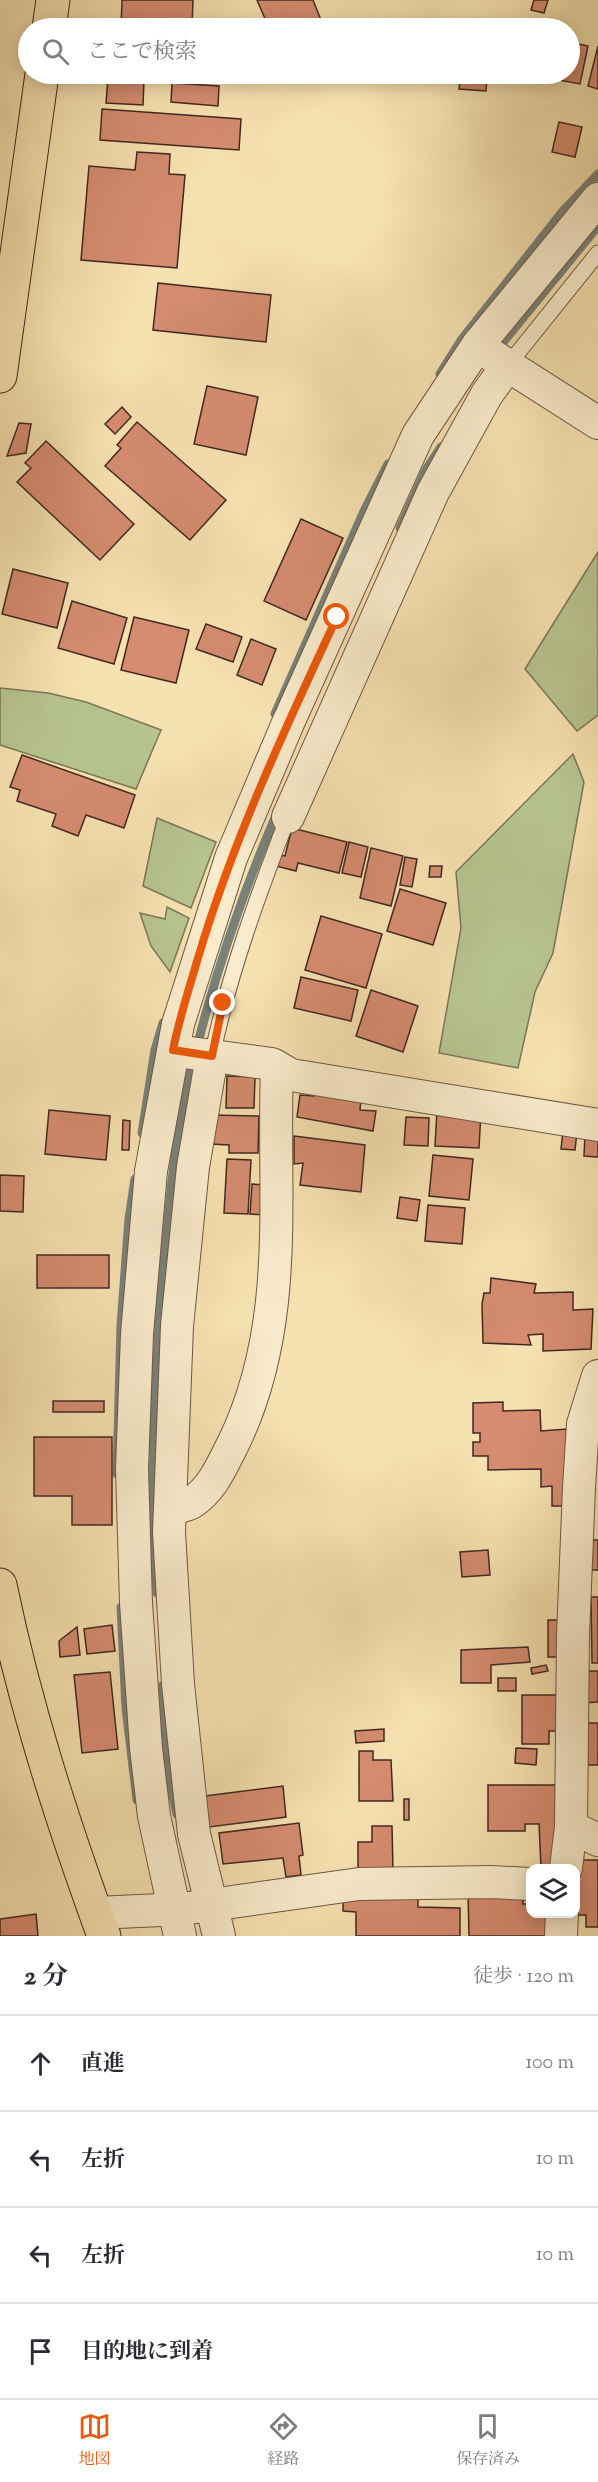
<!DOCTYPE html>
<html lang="ja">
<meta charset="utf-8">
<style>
body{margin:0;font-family:"Sorts Mill Goudy","Noto Serif JP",serif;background:#f2f2f3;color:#2b2b33}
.controls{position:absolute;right:18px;bottom:18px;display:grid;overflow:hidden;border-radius:12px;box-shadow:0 3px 15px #0003}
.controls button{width:54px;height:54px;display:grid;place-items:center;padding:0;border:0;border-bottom:2px solid #e1e1e2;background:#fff;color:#2b2b33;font:30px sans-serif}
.stop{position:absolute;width:18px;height:18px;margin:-14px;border:4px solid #ea580c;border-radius:50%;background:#fff}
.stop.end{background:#ea580c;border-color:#fff;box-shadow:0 2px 6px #0008}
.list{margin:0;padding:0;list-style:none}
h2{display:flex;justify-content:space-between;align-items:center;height:78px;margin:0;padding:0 24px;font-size:26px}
h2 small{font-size:20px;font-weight:400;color:#7c7c81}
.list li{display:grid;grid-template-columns:39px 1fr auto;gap:18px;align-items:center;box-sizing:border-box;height:96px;padding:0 24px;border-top:2px solid #e1e1e2}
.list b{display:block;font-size:22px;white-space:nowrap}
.list em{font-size:20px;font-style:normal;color:#7c7c81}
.icon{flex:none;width:33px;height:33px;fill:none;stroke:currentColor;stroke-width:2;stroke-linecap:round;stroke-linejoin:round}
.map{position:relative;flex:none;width:598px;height:1936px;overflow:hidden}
.search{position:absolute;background:#fff;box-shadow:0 3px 15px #0003;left:18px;right:18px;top:18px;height:66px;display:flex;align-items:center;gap:15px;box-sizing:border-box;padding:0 21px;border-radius:33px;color:#7c7c81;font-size:22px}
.sheet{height:462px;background:#fff}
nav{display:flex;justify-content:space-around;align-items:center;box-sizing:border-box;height:84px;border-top:2px solid #e1e1e2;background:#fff;font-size:16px;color:#7c7c81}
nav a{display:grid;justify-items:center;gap:3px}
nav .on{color:#ea580c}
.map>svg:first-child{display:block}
.green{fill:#b7c48f;stroke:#7c7658;stroke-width:1.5}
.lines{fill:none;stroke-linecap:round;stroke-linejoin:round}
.stream{stroke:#798179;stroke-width:9}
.building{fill:#d58c70;stroke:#422920;stroke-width:1.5}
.lane-casing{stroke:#6f5744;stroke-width:17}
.street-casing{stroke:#6f5744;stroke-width:34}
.highway-casing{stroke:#422920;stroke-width:35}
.lane{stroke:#f9eccc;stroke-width:15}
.street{stroke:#f9eccc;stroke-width:32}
.highway{stroke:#f6e1b0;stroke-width:33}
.route{stroke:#ea580c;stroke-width:8}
</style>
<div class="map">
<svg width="598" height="1936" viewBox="0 0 598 1936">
<rect width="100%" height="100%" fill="#f6e1b0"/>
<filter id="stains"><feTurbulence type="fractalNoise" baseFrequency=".00333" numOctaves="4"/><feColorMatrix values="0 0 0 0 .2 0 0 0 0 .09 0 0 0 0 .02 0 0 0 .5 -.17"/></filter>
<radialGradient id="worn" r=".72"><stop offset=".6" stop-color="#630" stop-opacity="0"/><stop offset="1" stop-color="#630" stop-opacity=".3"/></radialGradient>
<g class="green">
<polygon points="598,552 598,715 577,731 525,669"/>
<polygon points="0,688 48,693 86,702 161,730 136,789 0,745"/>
<polygon points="573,754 584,782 553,953 535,992 518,1068 439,1053 461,928 456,872"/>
<polygon points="157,818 216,842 191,908 143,886"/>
<polygon points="167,907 189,918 170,972 151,946 140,913 165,919"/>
</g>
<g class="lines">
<g class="stream">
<polyline points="495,352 598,226"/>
<polyline points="440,374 462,339 563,211 598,174"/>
<polyline points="400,528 426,470 441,447"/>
<polyline points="275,714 364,511 388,464"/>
<polyline points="142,1133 155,1050 163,1023"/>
<polyline points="117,1474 121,1325 129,1219 135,1179"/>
<path d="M157,1593C150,1480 154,1366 165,1253C170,1198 175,1141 187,1087C209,992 239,900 278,811"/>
<polyline points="121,1607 126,1708 137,1800"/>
<polyline points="163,1685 168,1771 177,1814"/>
</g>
</g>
<g class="building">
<polygon points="122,0 193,0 192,26 207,27 207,28 121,28"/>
<polygon points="257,0 313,0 321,20 301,28 269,28"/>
<polygon points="534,0 548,0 544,13 531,10"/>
<polygon points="570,42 588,46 580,84 548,78 549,74 570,74"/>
<polygon points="598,46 598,89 588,86"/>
<polygon points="461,74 487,74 486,91 459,89"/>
<polygon points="108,78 144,81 143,105 106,103"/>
<polygon points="172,83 219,86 218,106 171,102"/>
<polygon points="102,109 241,119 239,150 100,140"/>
<polygon points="559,122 582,127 575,157 552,152"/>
<polygon points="137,152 170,154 169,174 185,175 177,268 81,260 89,166 135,170"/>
<polygon points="158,283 271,295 266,342 153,330"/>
<polygon points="207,386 258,397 246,455 194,444"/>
<polygon points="122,407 131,417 115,434 105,424"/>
<polygon points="137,422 226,500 190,540 105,466 121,448 117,445"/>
<polygon points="19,423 31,424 26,453 7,456"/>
<polygon points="46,441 134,524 100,560 17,482 31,468 25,463"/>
<polygon points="301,519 343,538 306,620 264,601"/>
<polygon points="13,569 68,583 57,628 2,614"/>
<polygon points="72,601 127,618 114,664 58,648"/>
<polygon points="134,617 189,630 176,683 121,670"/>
<polygon points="206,624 242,637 233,662 196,649"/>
<polygon points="251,639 276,649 262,685 237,675"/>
<polygon points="22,755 135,795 124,828 86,815 78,836 52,826 56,814 17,801 20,790 10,787"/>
<polygon points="292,828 347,842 339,873 298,863 296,871 276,866 279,855 285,856"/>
<polygon points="349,842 368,847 361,877 342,873"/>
<polygon points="371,848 403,856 391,906 360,898"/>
<polygon points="405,857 417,859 412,887 400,885"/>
<polygon points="430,866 442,866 441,877 429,877"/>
<polygon points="400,889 446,903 433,945 387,931"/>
<polygon points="321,916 382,934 366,988 305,970"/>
<polygon points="301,977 358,990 351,1021 294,1008"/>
<polygon points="371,990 418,1006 403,1052 356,1036"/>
<polygon points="227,1076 255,1077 254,1108 226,1108"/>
<polygon points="315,1090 361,1098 360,1110 376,1111 373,1131 297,1117 300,1095 314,1096"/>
<polygon points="49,1110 110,1116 106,1160 45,1154"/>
<polygon points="437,1110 481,1112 479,1148 435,1146"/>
<polygon points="212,1115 259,1116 258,1153 229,1153 229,1145 211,1144"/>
<polygon points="406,1117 429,1118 428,1146 404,1145"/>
<polygon points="123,1120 130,1121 129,1150 122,1150"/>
<polygon points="563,1131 577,1132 575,1150 561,1149"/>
<polygon points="585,1135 598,1136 598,1157 584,1156"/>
<polygon points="294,1136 365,1145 361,1192 300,1185 303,1163 294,1164"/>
<polygon points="433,1155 473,1159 469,1200 429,1196"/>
<polygon points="227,1159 251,1160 248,1214 224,1213"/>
<polygon points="0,1175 24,1176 23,1212 0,1211"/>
<polygon points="252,1184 267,1185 265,1215 250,1214"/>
<polygon points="400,1197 420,1200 417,1221 397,1218"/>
<polygon points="428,1205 465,1208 462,1244 425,1241"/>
<rect x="37" y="1255" width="72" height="33"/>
<polygon points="491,1278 536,1284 534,1293 573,1292 573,1310 593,1309 591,1349 543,1351 543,1334 528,1335 531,1345 483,1343 482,1304 484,1293 490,1293"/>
<rect x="53" y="1401" width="51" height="11"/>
<polygon points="503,1402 503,1411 540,1410 541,1431 567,1429 568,1506 552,1506 552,1486 541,1487 541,1469 488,1470 488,1456 473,1456 473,1442 480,1442 480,1433 473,1433 473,1403"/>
<polygon points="34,1437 112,1437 112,1525 72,1525 72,1496 34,1496"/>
<rect x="584" y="1540" width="14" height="30"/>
<polygon points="488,1550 490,1575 462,1577 460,1552"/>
<polygon points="591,1597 598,1597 598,1663 592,1663"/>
<rect x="548" y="1620" width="12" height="37"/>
<polygon points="112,1625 115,1651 87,1654 84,1629"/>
<polygon points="77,1627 80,1655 60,1657 59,1641"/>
<polygon points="528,1647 530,1662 491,1665 491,1683 461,1683 461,1650"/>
<polygon points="546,1665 548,1671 532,1674 531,1668"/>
<polygon points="582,1671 598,1671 598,1702 583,1703"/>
<polygon points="110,1672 118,1749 82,1753 74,1675"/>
<rect x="498" y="1678" width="18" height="13"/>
<polygon points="522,1695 560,1695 560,1731 549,1731 549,1744 522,1744"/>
<rect x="584" y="1723" width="14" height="42"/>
<polygon points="384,1729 384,1741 356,1743 355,1731"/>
<polygon points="516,1748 537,1749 536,1765 515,1763"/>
<polygon points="359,1751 373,1751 373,1760 391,1760 393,1801 359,1801"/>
<polygon points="488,1785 559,1785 557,1861 550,1868 541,1867 539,1824 525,1824 525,1831 488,1831"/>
<polygon points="283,1786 286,1817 201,1828 197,1797"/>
<rect x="404" y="1799" width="5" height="21"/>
<polygon points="299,1823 303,1855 299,1856 301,1875 286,1877 283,1858 223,1864 219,1833"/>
<polygon points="372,1826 392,1826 393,1870 358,1870 358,1842 372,1842"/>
<polygon points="577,1860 598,1860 598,1927 586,1927 586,1915 575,1915"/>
<polygon points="468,1893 523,1893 523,1904 530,1904 530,1914 554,1914 552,1936 469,1936"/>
<polygon points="343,1895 418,1895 418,1907 460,1908 460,1936 356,1936 356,1912 343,1911"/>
<polygon points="36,1914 38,1936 0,1936 0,1919"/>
</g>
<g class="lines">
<defs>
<g id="lane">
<polyline points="508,365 598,253"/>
<path d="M212,1056C229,974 258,895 288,817"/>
</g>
<g id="street">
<polyline points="490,354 598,423"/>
<polyline points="288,817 433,492 487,394 508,365"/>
<polyline points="191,1053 272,1064 291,1075 598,1125"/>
<polyline points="212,1056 193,1167 177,1326 169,1532 178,1684 194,1834 219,1936"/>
<path d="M170,1509C176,1507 186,1506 191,1503C213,1489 222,1465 233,1444C292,1323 272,1196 277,1067"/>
<polyline points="571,1827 598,1840"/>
<polyline points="566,1868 571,1827 573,1635 579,1488 583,1424 598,1376"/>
<polyline points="96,1913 182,1909 359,1884 491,1882 530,1884"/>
<polyline points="180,1936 154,1816 146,1748 136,1603 132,1469 137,1334 151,1171 178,1024 231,858 288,723 418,435 477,346 598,199"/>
<polyline points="561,1936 562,1914"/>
</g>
<g id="highway">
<polyline points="49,28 53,0"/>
<polyline points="0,376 42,74"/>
<path d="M0,1585C25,1706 62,1821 104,1936"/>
</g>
</defs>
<use href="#lane" class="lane-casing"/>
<use href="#street" class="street-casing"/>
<use href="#highway" class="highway-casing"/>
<use href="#lane" class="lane"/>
<use href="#street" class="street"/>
<use href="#highway" class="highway"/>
</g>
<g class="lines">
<path class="route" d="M223,1003L212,1056L173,1050C179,1019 189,989 198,958C233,840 285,729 337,617"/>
</g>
<rect width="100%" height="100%" filter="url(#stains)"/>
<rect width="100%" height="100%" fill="url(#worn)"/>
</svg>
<div class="controls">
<button><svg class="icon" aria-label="layers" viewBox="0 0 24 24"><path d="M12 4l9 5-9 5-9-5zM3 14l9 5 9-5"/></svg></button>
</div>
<div class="stop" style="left:337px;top:617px"></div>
<div class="stop end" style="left:223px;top:1003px"></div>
<div class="search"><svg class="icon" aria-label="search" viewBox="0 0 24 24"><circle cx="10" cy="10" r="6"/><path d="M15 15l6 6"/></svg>ここで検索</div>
</div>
<section class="sheet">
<h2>2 分<small>徒歩 · 120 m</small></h2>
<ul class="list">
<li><svg class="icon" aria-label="ahead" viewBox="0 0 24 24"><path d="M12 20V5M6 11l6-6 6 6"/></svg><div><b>直進</b></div><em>100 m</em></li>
<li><svg class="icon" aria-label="left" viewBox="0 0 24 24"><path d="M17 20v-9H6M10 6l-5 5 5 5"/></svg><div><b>左折</b></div><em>10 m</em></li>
<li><svg class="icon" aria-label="left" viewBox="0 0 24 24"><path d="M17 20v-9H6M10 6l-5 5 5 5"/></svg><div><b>左折</b></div><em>10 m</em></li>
<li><svg class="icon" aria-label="arrive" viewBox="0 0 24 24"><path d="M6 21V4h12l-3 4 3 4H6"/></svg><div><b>目的地に到着</b></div></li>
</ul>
</section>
<nav>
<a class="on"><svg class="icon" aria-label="map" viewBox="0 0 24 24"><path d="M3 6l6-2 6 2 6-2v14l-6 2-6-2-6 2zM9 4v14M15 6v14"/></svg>地図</a>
<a><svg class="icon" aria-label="directions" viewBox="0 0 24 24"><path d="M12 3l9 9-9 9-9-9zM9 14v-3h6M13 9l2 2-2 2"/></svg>経路</a>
<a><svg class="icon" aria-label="saved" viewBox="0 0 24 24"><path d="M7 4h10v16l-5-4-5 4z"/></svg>保存済み</a>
</nav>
